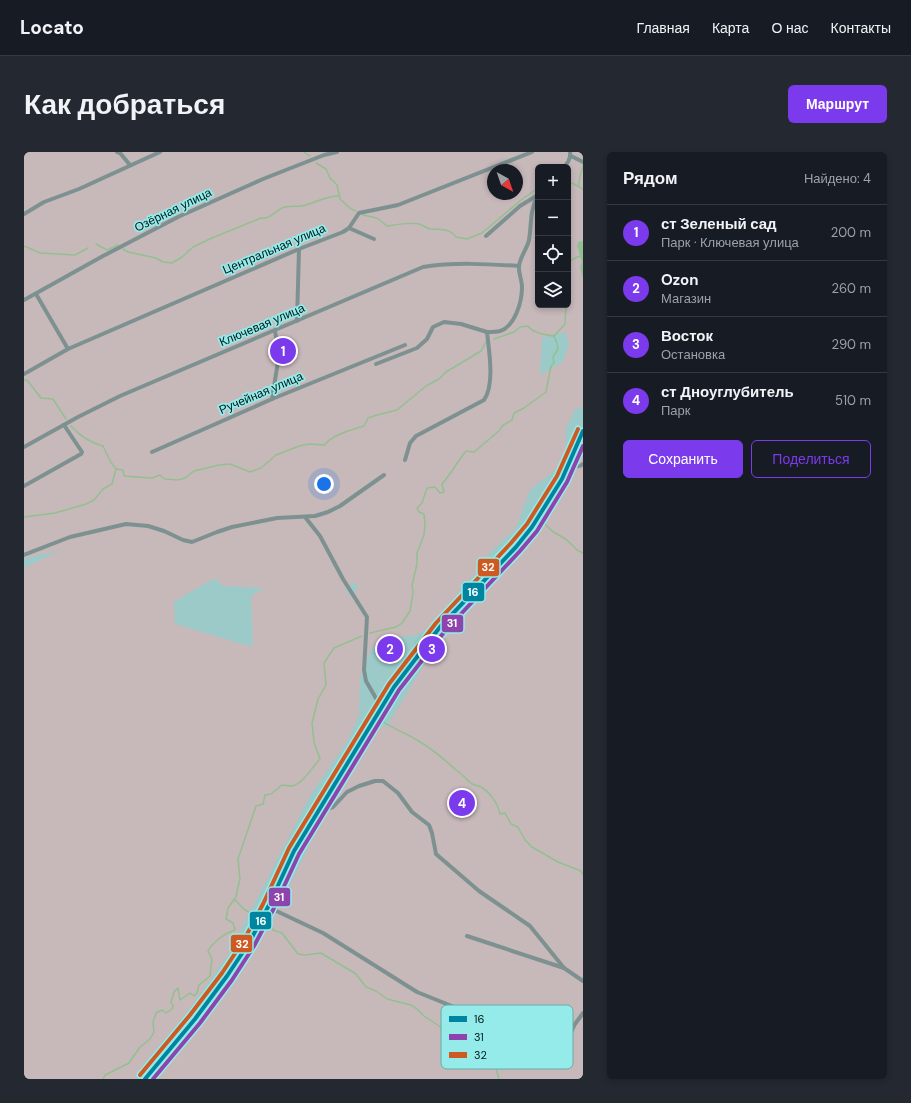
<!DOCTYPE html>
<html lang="ru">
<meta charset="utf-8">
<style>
body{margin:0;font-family:"DM Sans",sans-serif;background:#242831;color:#f1f3f6}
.controls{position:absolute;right:12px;top:12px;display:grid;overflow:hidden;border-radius:6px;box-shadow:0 2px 6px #0003}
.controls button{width:36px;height:36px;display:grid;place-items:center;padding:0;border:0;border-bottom:1px solid #363941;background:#171b24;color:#f1f3f6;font:20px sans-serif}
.compass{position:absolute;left:463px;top:12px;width:36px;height:36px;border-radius:50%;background:#171b24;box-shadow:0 2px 6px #0003;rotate:140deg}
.you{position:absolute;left:300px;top:332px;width:14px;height:14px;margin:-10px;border:3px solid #fff;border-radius:50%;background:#1a73e8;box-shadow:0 0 0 6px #1a73e833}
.badge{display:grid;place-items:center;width:26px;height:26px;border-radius:50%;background:#7c3aed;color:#fff;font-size:13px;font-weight:700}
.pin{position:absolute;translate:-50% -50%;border:2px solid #fff;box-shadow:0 1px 4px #0006}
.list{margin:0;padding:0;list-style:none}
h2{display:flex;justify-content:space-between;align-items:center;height:52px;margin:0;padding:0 16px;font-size:17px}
h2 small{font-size:13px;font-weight:400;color:#9ea1a6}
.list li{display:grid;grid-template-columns:26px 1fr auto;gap:12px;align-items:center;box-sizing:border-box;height:56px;padding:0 16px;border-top:1px solid #363941}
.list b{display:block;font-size:15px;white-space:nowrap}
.list p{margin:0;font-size:13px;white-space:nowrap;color:#9ea1a6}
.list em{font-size:13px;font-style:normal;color:#9ea1a6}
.actions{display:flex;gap:8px;padding:12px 16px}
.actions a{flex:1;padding:9px 0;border:1px solid #7c3aed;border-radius:6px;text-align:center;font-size:14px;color:#7c3aed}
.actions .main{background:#7c3aed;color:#fff}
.icon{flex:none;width:22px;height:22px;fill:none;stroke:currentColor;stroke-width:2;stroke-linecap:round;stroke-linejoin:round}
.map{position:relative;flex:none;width:559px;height:927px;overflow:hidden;border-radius:6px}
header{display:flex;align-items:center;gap:24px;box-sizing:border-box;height:56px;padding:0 20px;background:#171b24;border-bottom:1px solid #363941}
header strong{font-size:19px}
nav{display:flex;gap:22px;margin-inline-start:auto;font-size:14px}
.intro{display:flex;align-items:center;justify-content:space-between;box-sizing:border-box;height:96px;padding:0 24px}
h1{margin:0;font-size:28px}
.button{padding:10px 18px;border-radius:6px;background:#7c3aed;color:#fff;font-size:14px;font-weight:700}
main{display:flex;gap:24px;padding:0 24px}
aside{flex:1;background:#171b24;border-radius:6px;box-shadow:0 2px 6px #0003}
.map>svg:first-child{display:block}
.green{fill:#c7b8ba;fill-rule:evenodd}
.water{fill:#93c091}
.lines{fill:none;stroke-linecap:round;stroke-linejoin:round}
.stream{stroke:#93c091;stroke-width:1.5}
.street{stroke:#7e9191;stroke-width:4}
.secondary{stroke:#758f8f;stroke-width:5.5}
.bus-1-casing{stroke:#94ebea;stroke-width:7}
.bus-2-casing{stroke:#94ebea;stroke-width:7}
.bus-3-casing{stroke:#94ebea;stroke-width:7}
.bus-1{stroke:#0085a1;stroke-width:4}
.bus-2{stroke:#8e44ad;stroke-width:4}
.bus-3{stroke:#ce5a21;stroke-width:4}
.labels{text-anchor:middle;stroke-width:3.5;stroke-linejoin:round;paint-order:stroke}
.street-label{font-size:12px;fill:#001919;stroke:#94ebea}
.key{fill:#94ebea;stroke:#68acab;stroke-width:1}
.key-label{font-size:11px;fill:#001919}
.line-badge{stroke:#94ebea;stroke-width:1.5}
.badge-label{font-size:11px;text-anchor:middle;font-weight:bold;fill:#fff}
</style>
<header>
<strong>Locato</strong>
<nav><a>Главная</a><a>Карта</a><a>О нас</a><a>Контакты</a></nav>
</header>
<div class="intro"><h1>Как добраться</h1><a class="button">Маршрут</a></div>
<main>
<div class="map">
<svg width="559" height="927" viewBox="0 0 559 927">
<rect width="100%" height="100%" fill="#9bcac9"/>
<g class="green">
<path d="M0,0H559V89L554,90L553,94L558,110L556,115L559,126V254L550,259L547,267L542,274L541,298L535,315L506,338L491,377L465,401L456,417L402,478L392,483L360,487L347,497L336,526L335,563L323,590L287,642L204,803L164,859L119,913L111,927H0V416L36,398L0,407ZM514,15H544V153H514ZM469,18H493V42H469ZM541,180L545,191L539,210L516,223L518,186ZM191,426L199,434L240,436L227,444L229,494L218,492L151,472L150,450L163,442ZM330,430L334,436L326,444L321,438Z"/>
<polygon points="559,281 559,927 130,927 142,910 206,831 228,798 257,751 305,653 355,576 363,574 427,468 493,396 537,331"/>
</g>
<polygon class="water" points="559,89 559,126 556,115 558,110 553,94 554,90"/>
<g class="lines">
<g class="stream">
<polyline points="280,0 286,4"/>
<polyline points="292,11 302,17 306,26 313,33 316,47 327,57 332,59"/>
<polyline points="544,32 548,31 559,37"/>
<path d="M555,34C554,26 557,22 559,14"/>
<path d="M339,63L353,66L363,74C370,73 389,70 395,72C399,73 402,76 406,77C416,78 426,76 432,85L443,87L458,81L497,48L514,36"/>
<polyline points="72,92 83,98 94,93"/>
<polyline points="0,94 16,101 51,103 64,96"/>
<path d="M99,97L104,100L132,106L139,110L148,111L158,105L169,95L188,86L237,66C246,68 251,59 258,56C264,53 271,55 277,54C290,52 302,43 316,44"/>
<polyline points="544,119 547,108 556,104"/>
<polyline points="544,133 547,141 544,147"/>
<path d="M470,187L490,180L496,175L504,174C509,181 521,183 530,184L541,172L542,153"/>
<polyline points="0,228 3,228 17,246 29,247 42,267"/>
<path d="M47,274C55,283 67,291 79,294C84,304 84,308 92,317"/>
<polyline points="550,311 559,291"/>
<polyline points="529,348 547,317"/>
<path d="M0,365L31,361L62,352L70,348L79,337L88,332L92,317L99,318L100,324L128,326L136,323L141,327L154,328L161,326L170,319L195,313L206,312L226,320L237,316L252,303L275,294L285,292L301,293C306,283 330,277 340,274L344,266L353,263L373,258L402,234L415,227L422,220L457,199L462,190"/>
<polyline points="516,367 528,379 543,388 553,398 559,401"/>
<polyline points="497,395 527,352"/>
<path d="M346,481L372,475L378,471L386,459L389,441L388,433L393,412V401L400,383L401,372L400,362L395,360L393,356L398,351L403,336L411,335L416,341L420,340L418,332C427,322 433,310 442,299L450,300L476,278L478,274L488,268L490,261L500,256L522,240L527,214L530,211L529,205L534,197L533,191L530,184"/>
<polyline points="361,559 389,518 418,481 493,401"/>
<path d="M356,568C368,576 381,581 393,588C407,596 420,607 432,618C438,622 443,628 448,632C451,633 454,634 457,635C466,640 474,652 476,662L481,661L487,672L494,675L501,688L508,695L534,710L557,719L559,722"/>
<polyline points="303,654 357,566"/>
<polyline points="210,747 221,758 230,763"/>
<polyline points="250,754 271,708 298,661"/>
<path d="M243,767L245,768L249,778L258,781L274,802L281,803L297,801L332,822L342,835L352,839L363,847L387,853L393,857L400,864L415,874L423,882L431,888L440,891L445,892L453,889C469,899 470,910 475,927"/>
<path d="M79,927L81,923L105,911L116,895L126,887L130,880L129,870L132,861L138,858L142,861L148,857L149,854L147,850L150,840L154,836L156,848L166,841L170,844L173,841L175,833L186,824L188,807L184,799C189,790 201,781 211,778L209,771L202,767L204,756L212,745L214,735L216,727L214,707L232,654L239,652L241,643L247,642L258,633C261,633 265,634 268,634C279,632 288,615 296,607L290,590L288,571L294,547L302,533L300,511L310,496L338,484"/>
<polyline points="127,927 197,842 220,807 248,760"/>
</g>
<g class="street">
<polyline points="93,0 96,1 106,13"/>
<polyline points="547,4 559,10"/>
<path d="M540,15C544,11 547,6 546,0"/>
<polyline points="0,62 20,50 55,37 136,0"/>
<polyline points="325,76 350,87"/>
<polyline points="462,84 496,54 514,43"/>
<polyline points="12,142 44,197"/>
<polyline points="0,148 79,104 154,65 239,27 300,3 313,0"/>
<polyline points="273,169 275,97"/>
<polyline points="352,212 393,196 403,187 409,175 420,170 437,172 463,180"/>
<polyline points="0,222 44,197 275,97 319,80 325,76 335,61 374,53 508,0"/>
<polyline points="248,247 255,203 251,179"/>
<path d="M0,295L54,265L96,244L399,115C431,110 463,112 495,114"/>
<polyline points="128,300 248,247 381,193"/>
<path d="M381,308L386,291L392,284L460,248C471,232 465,199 463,180C467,180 472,180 476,179C491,174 498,150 498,135C498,128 494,120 495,114C496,105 503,97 505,88C508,70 505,61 514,43"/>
<path d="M544,313C550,314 554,316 559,312"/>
<polyline points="0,334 57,302 58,300 40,273"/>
<polyline points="281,365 296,384 319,427 343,465 340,518 342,529 357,555"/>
<polyline points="0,403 46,385 102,372 124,374 140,379 159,388 168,390 193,380 208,375 253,366 291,364 304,360 316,354 360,323"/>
<polyline points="296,656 303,657 309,655 323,640 335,634 351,629 359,629 374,641 388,660 405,673 408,681 412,702 455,739 506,774 540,816"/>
<polyline points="244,755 299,781 393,840 460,867 471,867 532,892 539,894 542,891 551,872 559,861"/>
<polyline points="443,784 540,816 559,829"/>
</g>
<polyline class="secondary" points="121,927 171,867 203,824 225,791 244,755 270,699 370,535 416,475 492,395 508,375 538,327 559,279"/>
<defs>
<polyline id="bus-1" points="121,927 171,867 203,824 225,791 244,755 270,699 370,535 416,475 492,395 508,375 538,327 559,279"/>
<polyline id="bus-2" points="129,927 176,871 208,828 230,794 249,758 275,702 375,538 421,479 496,399 513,379 543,330 559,294"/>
<polyline id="bus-3" points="116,923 166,863 198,821 220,788 239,752 265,696 365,532 412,471 487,391 503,372 533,324 554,277"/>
</defs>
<use href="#bus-1" class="bus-1-casing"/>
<use href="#bus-2" class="bus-2-casing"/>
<use href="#bus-3" class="bus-3-casing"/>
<use href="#bus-1" class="bus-1"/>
<use href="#bus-2" class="bus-2"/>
<use href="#bus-3" class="bus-3"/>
</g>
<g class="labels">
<g class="street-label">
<text transform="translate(149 58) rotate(-26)" y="4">Озёрная улица</text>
<text transform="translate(250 97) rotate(-23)" y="4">Центральная улица</text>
<text transform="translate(238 173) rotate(-23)" y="4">Ключевая улица</text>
<text transform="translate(237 241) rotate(-23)" y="4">Ручейная улица</text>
</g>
</g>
<rect x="417" y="853" width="132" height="64" rx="6" class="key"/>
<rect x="425" y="864" width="18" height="6" fill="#0085a1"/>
<rect x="425" y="882" width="18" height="6" fill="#8e44ad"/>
<rect x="425" y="900" width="18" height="6" fill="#ce5a21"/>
<g class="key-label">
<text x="450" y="871">16</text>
<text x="450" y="889">31</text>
<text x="450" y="907">32</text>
</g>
<g class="line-badge">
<rect x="453" y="406" width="23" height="19" rx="4" fill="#ce5a21"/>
<rect x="438" y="430" width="23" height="20" rx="4" fill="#0085a1"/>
<rect x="417" y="462" width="23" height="19" rx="4" fill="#8e44ad"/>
<rect x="244" y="735" width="23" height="20" rx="4" fill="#8e44ad"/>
<rect x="225" y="759" width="23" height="19" rx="4" fill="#0085a1"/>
<rect x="206" y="782" width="23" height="19" rx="4" fill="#ce5a21"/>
</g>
<g class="badge-label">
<text x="464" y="419">32</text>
<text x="449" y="444">16</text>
<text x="428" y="475">31</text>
<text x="255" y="749">31</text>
<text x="237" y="773">16</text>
<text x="218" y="796">32</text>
</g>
</svg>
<div class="controls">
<button>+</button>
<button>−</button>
<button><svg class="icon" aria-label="locate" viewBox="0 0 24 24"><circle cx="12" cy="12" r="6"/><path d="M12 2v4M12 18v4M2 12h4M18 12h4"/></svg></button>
<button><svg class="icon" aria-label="layers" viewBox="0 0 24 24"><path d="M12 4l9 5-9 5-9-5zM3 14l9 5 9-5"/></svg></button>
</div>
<svg class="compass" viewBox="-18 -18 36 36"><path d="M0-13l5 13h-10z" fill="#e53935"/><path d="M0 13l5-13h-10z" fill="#9ea1a6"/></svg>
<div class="you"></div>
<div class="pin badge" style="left:259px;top:199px">1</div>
<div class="pin badge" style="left:366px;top:497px">2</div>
<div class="pin badge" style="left:408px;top:497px">3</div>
<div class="pin badge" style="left:438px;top:651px">4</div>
</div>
<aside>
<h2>Рядом<small>Найдено: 4</small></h2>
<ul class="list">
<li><span class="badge">1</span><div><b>ст Зеленый сад</b><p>Парк · Ключевая улица</p></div><em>200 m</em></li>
<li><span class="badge">2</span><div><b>Ozon</b><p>Магазин</p></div><em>260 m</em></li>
<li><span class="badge">3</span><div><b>Восток</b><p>Остановка</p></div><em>290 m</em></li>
<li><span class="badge">4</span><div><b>ст Дноуглубитель</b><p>Парк</p></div><em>510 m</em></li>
</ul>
<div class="actions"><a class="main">Сохранить</a><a>Поделиться</a></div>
</aside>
</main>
